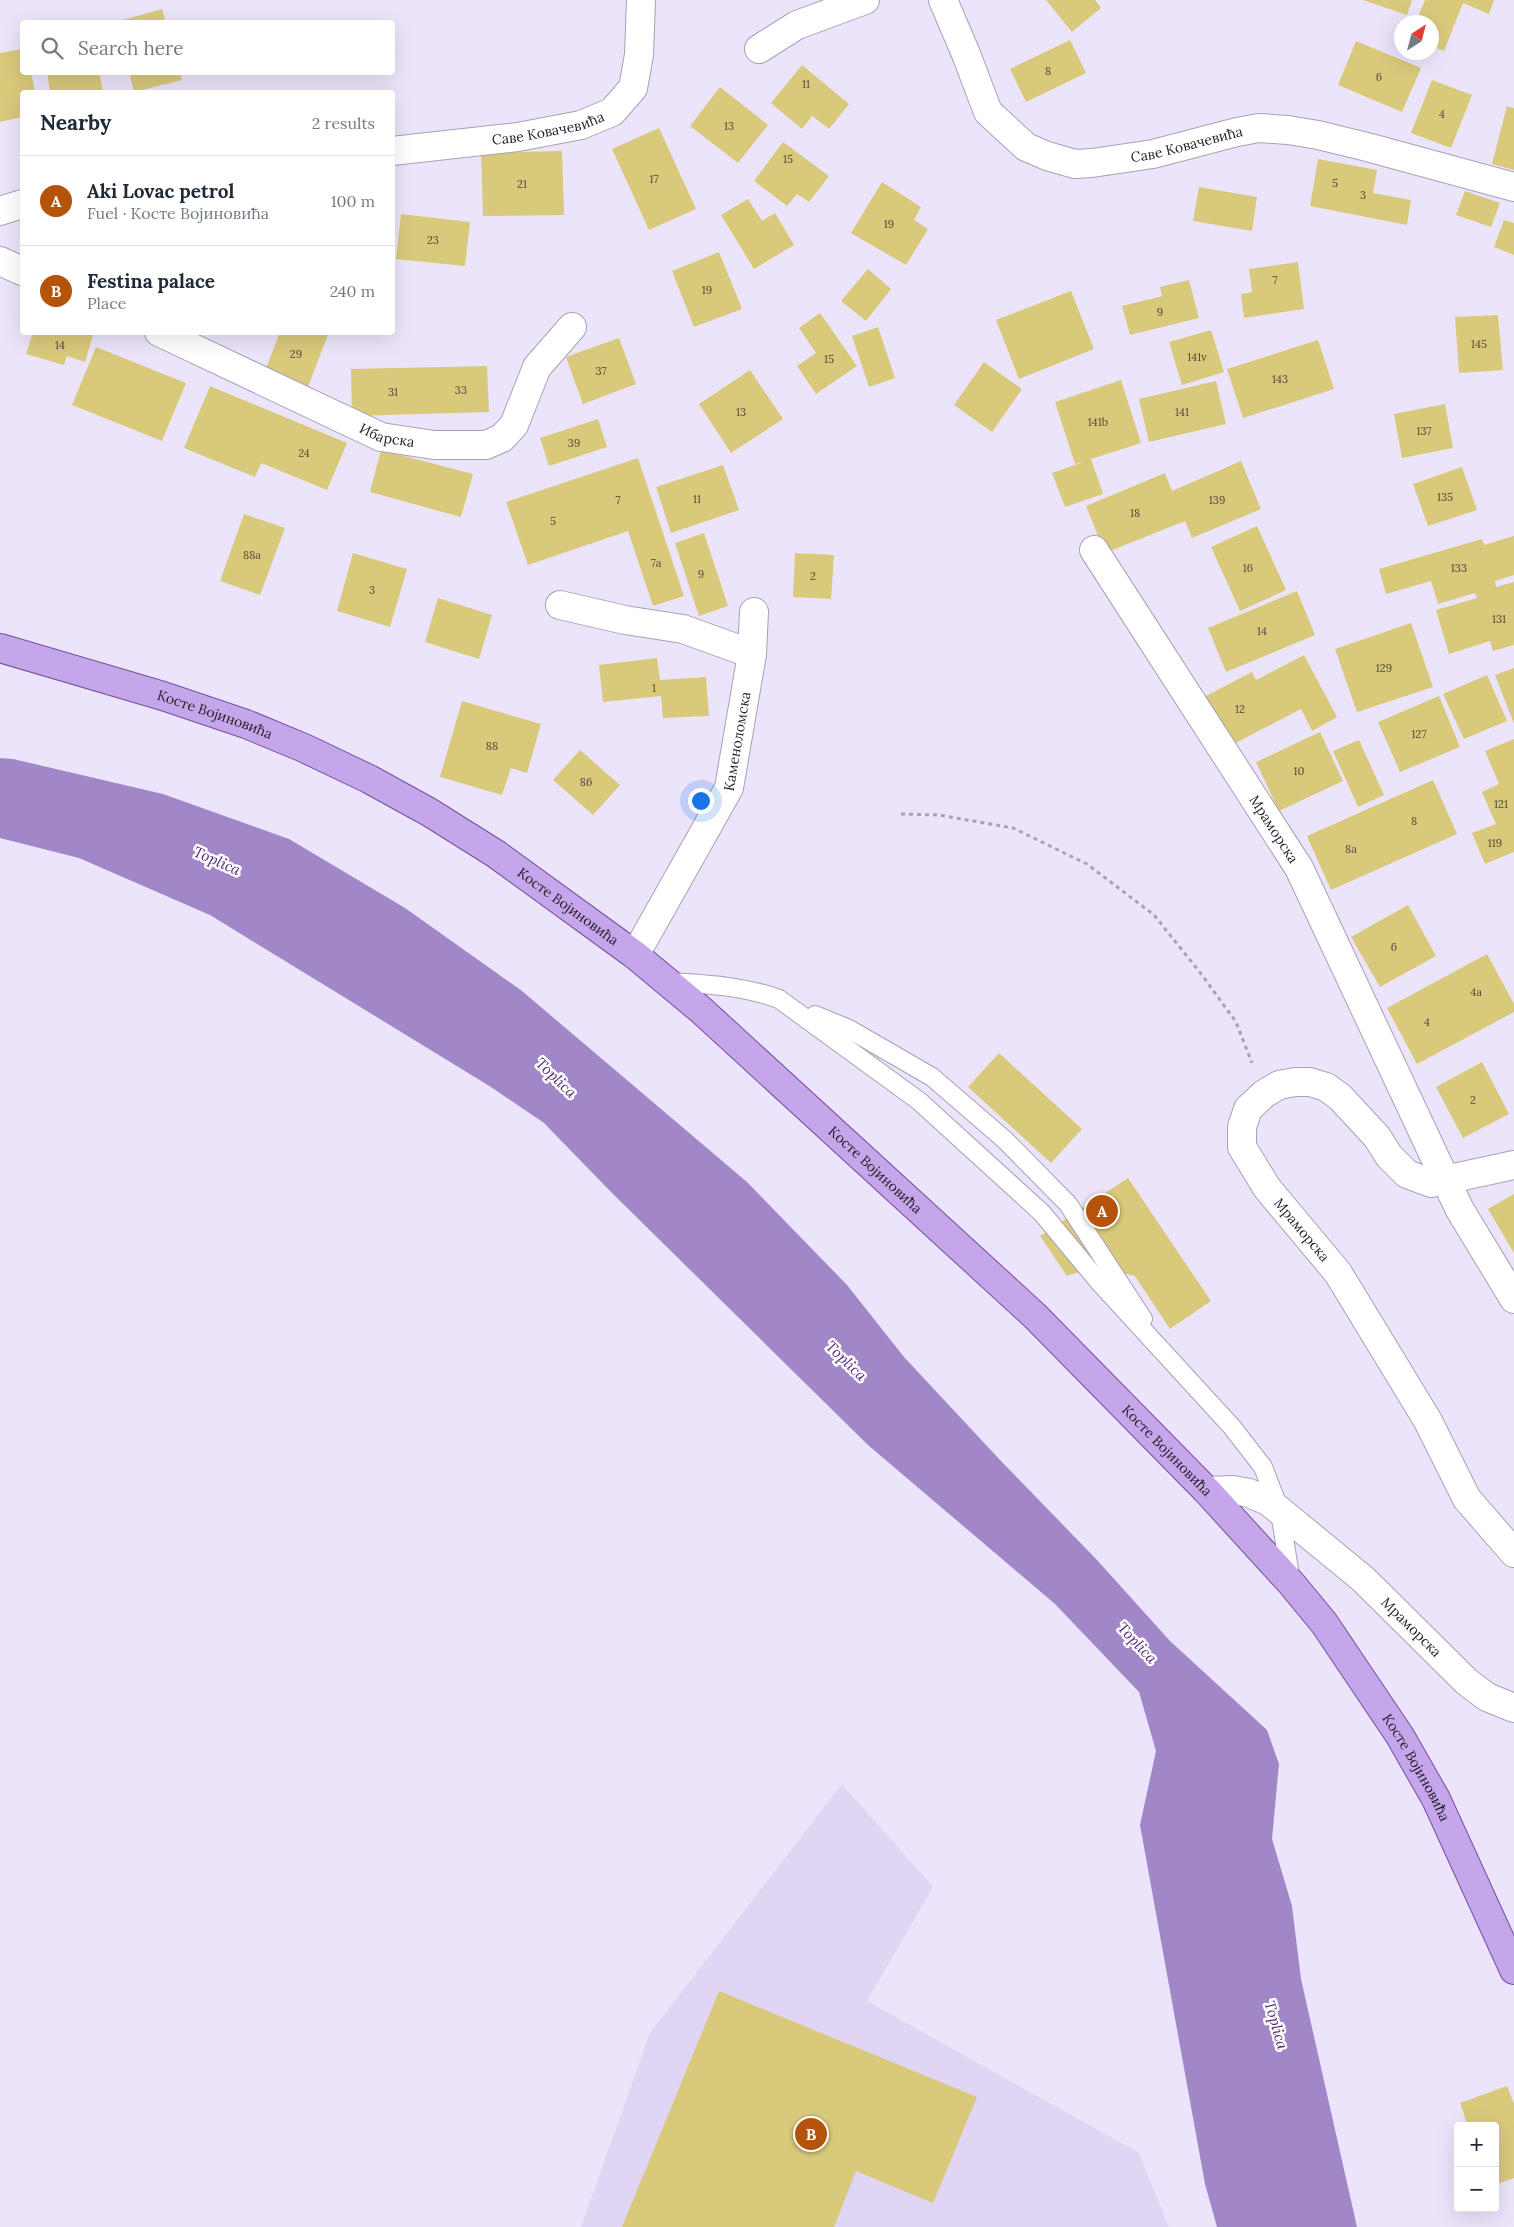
<!DOCTYPE html>
<meta charset="utf-8">
<style>
body{margin:0;font-family:Lora,serif;background:#f2f2f3;color:#1f2937}
.controls{position:absolute;right:15px;bottom:15px;display:grid;overflow:hidden;border-radius:5px;box-shadow:0 5px 20px #0002}
.controls button{width:45px;height:45px;display:grid;place-items:center;padding:0;border:0;border-bottom:1px solid #e0e1e3;background:#fff;color:#1f2937;font:25px sans-serif}
.compass{position:absolute;left:1394px;top:15px;width:45px;height:45px;border-radius:50%;background:#fff;box-shadow:0 5px 20px #0002;rotate:36deg}
.you{position:absolute;left:700px;top:800px;width:18px;height:18px;margin:-12px;border:4px solid #fff;border-radius:50%;background:#1a73e8;box-shadow:0 0 0 8px #1a73e833}
.badge{display:grid;place-items:center;width:32px;height:32px;border-radius:50%;background:#b45309;color:#fff;font-size:16px;font-weight:700}
.pin{position:absolute;translate:-50% -50%;border:2px solid #fff;box-shadow:0 1px 5px #0006}
.list{margin:0;padding:0;list-style:none}
h2{display:flex;justify-content:space-between;align-items:center;height:65px;margin:0;padding:0 20px;font-size:21px}
h2 small{font-size:16px;font-weight:400;color:#747a83}
.list li{display:grid;grid-template-columns:32px 1fr auto;gap:15px;align-items:center;box-sizing:border-box;height:90px;padding:0 20px;border-top:1px solid #e0e1e3}
.list b{display:block;font-size:19px;white-space:nowrap}
.list p{margin:0;font-size:16px;white-space:nowrap;color:#747a83}
.list em{font-size:16px;font-style:normal;color:#747a83}
.icon{flex:none;width:28px;height:28px;fill:none;stroke:currentColor;stroke-width:2;stroke-linecap:round;stroke-linejoin:round}
.map{position:relative;flex:none;width:1514px;height:2227px;overflow:hidden}
.search{position:absolute;background:#fff;box-shadow:0 5px 20px #0002;left:20px;top:20px;width:375px;height:55px;display:flex;align-items:center;gap:12px;box-sizing:border-box;padding:0 18px;border-radius:5px;color:#747a83;font-size:19px}
.panel{position:absolute;background:#fff;box-shadow:0 5px 20px #0002;left:20px;top:90px;width:375px;height:245px;border-radius:5px}
.map>svg:first-child{display:block}
.built{fill:#e0d5f3}
.water{fill:#a186c8}
.building{fill:#d8c97b}
.lines{fill:none;stroke-linecap:round;stroke-linejoin:round}
.lane-casing{stroke:#a8a0b5;stroke-width:20}
.street-casing{stroke:#a8a0b5;stroke-width:30}
.primary-casing{stroke:#734f9e;stroke-width:30}
.path{stroke:#a8a2b3;stroke-width:3;stroke-dasharray:4 4;stroke-linecap:butt}
.lane{stroke:#fff;stroke-width:18}
.street{stroke:#fff;stroke-width:28}
.primary{stroke:#c5a6eb;stroke-width:28}
.labels{text-anchor:middle;stroke-width:5;stroke-linejoin:round;paint-order:stroke}
.number-label{font-size:11px;fill:#50493c}
.street-label{font-size:14px;fill:#221e27;stroke:#fff}
.water-label{font-size:15px;font-style:italic;fill:#502a79;stroke:#fff}
</style>
<div class="map">
<svg width="1514" height="2227" viewBox="0 0 1514 2227">
<rect width="100%" height="100%" fill="#ece4fa"/>
<polygon class="built" points="842,1784 933,1887 867,2001 1139,2153 1169,2227 581,2227 650,2033"/>
<polygon class="water" points="0,758 13,759 163,794 289,839 405,908 522,991 747,1182 847,1285 904,1357 1000,1460 1097,1560 1170,1641 1267,1730 1279,1764 1272,1839 1292,1906 1301,1979 1357,2227 1217,2227 1205,2184 1140,1825 1156,1751 1139,1692 1055,1604 868,1445 610,1191 544,1123 491,1087 210,915 79,858 0,838"/>
<g class="building">
<polygon points="1046,0 1095,0 1101,8 1072,32"/>
<polygon points="1363,0 1412,0 1407,15"/>
<polygon points="1425,0 1494,0 1489,14 1463,3 1444,51 1432,46 1432,22 1416,22"/>
<polygon points="162,9 166,22 116,22"/>
<polygon points="1070,40 1086,73 1026,102 1010,69"/>
<polygon points="1356,41 1421,68 1402,112 1338,85"/>
<polygon points="22,49 22,72 31,72 35,92 22,92 22,117 0,122 0,53"/>
<polygon points="802,65 849,104 829,129 812,116 802,129 771,103"/>
<polygon points="47,72 99,72 103,92 50,92"/>
<polygon points="129,72 180,72 182,80 134,92"/>
<polygon points="1432,80 1472,95 1451,148 1411,133"/>
<polygon points="720,87 768,125 738,163 690,126"/>
<polygon points="1507,106 1514,108 1514,170 1492,164"/>
<polygon points="659,128 696,209 649,230 612,149"/>
<polygon points="783,142 829,176 809,202 797,194 787,206 754,181"/>
<polygon points="562,151 564,215 483,216 481,153"/>
<polygon points="1318,159 1377,170 1373,193 1411,200 1407,225 1310,206"/>
<polygon points="882,182 921,207 914,220 928,229 906,265 851,233"/>
<polygon points="1199,187 1257,197 1252,231 1193,221"/>
<polygon points="1465,191 1500,203 1491,227 1456,215"/>
<polygon points="748,199 762,221 775,213 794,245 754,269 721,215"/>
<polygon points="401,214 470,222 465,266 396,259"/>
<polygon points="1504,220 1514,223 1514,255 1494,247"/>
<polygon points="719,252 742,309 694,327 672,271"/>
<polygon points="1298,262 1304,309 1244,318 1241,294 1252,292 1249,269"/>
<polygon points="868,269 891,289 866,321 841,301"/>
<polygon points="1189,280 1199,318 1130,335 1122,306 1162,296 1160,287"/>
<polygon points="1071,291 1094,349 1019,379 996,320"/>
<polygon points="820,313 857,366 816,394 797,366 816,353 799,328"/>
<polygon points="1498,315 1503,370 1459,373 1455,317"/>
<polygon points="878,327 895,378 869,387 852,336"/>
<polygon points="1211,330 1224,372 1182,385 1169,342"/>
<polygon points="33,332 84,332 93,335 85,362 67,356 64,365 26,354"/>
<polygon points="280,332 329,332 306,392 263,376"/>
<polygon points="619,338 636,384 583,404 566,357"/>
<polygon points="1318,340 1334,389 1243,418 1227,369"/>
<polygon points="96,347 186,383 162,441 72,405"/>
<polygon points="984,362 1022,389 992,432 954,405"/>
<polygon points="487,366 489,412 352,416 351,369"/>
<polygon points="750,370 783,419 731,453 699,404"/>
<polygon points="1121,380 1141,443 1091,459 1103,494 1065,507 1052,473 1083,462 1075,464 1055,402"/>
<polygon points="1216,381 1226,424 1149,442 1139,399"/>
<polygon points="210,386 347,443 327,490 261,463 255,477 184,448"/>
<polygon points="1445,404 1453,448 1402,458 1394,414"/>
<polygon points="598,419 607,447 549,466 540,438"/>
<polygon points="381,450 473,474 461,517 370,492"/>
<polygon points="638,458 684,596 653,606 628,531 528,565 506,502"/>
<polygon points="1241,461 1261,509 1192,538 1185,521 1105,553 1086,506 1165,473 1172,491"/>
<polygon points="723,465 739,510 671,533 656,487"/>
<polygon points="1462,467 1477,510 1428,526 1413,484"/>
<polygon points="244,514 285,528 260,595 220,581"/>
<polygon points="1257,526 1286,590 1240,611 1211,547"/>
<polygon points="704,533 728,606 699,616 675,543"/>
<polygon points="1514,536 1514,575 1495,581 1496,587 1514,582 1514,645 1493,651 1490,641 1449,654 1436,610 1477,598 1475,593 1438,604 1431,581 1386,594 1379,569 1482,539 1484,545"/>
<polygon points="353,553 407,569 390,627 337,611"/>
<polygon points="795,553 834,555 831,599 793,597"/>
<polygon points="1297,591 1315,635 1226,672 1208,628"/>
<polygon points="438,598 492,615 479,659 425,642"/>
<polygon points="1411,623 1433,687 1357,712 1335,649"/>
<polygon points="1304,655 1337,717 1312,731 1301,709 1228,747 1202,698 1252,672 1256,680"/>
<polygon points="657,658 660,680 706,677 709,716 663,718 661,696 603,702 599,665"/>
<polygon points="1514,668 1514,724 1495,675"/>
<polygon points="1487,675 1507,721 1464,739 1443,694"/>
<polygon points="1439,696 1460,747 1400,772 1378,722"/>
<polygon points="462,701 541,724 527,773 511,768 502,795 440,777"/>
<polygon points="1320,732 1343,781 1279,811 1256,762"/>
<polygon points="1514,739 1514,852 1485,864 1472,833 1496,824 1482,792 1499,784 1485,751"/>
<polygon points="1359,740 1384,795 1358,807 1333,751"/>
<polygon points="580,750 620,785 593,815 553,780"/>
<polygon points="1433,780 1457,834 1331,890 1307,836"/>
<polygon points="1408,905 1436,956 1380,987 1351,937"/>
<polygon points="1487,954 1514,1004 1514,1012 1417,1064 1387,1008"/>
<polygon points="999,1053 1082,1129 1051,1163 968,1087"/>
<polygon points="1482,1062 1509,1114 1463,1138 1436,1087"/>
<polygon points="1128,1178 1211,1301 1170,1329 1135,1276 1094,1267 1067,1276 1040,1236"/>
<polygon points="1514,1194 1514,1253 1488,1209"/>
<polygon points="719,1991 977,2097 933,2203 856,2171 834,2227 622,2227"/>
<polygon points="1507,2086 1514,2104 1514,2178 1495,2185 1495,2126 1468,2126 1460,2103"/>
</g>
<g class="lines">
<defs>
<g id="lane">
<path d="M668,982C706,984 743,986 779,999L919,1101L1042,1213L1100,1283L1232,1427L1263,1467L1280,1511L1291,1583"/>
<polyline points="815,1015 849,1029 932,1077 1005,1140 1068,1204 1143,1319"/>
</g>
<g id="street">
<path id="s1" d="M943,0L966,54L988,112L1026,147L1047,156L1075,164L1092,163L1153,154L1237,132L1259,128L1288,130L1318,135L1367,147L1514,187"/>
<polyline points="759,49 797,25 865,0"/>
<path id="s2" d="M392,151L518,137L581,125L612,112L633,88L639,55L641,0"/>
<polyline points="0,211 22,204"/>
<polyline points="0,261 22,271"/>
<path id="s3" d="M159,332L381,437L434,445H486L502,438L514,425L537,367L572,327"/>
<path id="s4" d="M1094,550L1299,868L1446,1181L1460,1210L1514,1299"/>
<polyline points="560,605 625,620 683,629 752,654"/>
<path id="s5" d="M635,955L729,788L752,654L754,612"/>
<path id="s6" d="M1514,1165L1431,1183L1407,1174L1389,1156L1377,1137L1340,1097L1326,1087L1310,1082H1295L1279,1085L1264,1094L1248,1109L1242,1127V1147L1267,1188L1338,1273L1428,1421L1467,1499L1514,1553"/>
<path id="s7" d="M1207,1491L1233,1490L1249,1493L1268,1501L1363,1579L1467,1682L1487,1697L1514,1708"/>
</g>
<g id="primary">
<path id="s8" d="M0,648L163,696L246,724L304,748L369,779L429,812L496,854L635,955L701,1010L1035,1316L1207,1491L1291,1583L1324,1623L1400,1736L1436,1799L1514,1970"/>
</g>
</defs>
<use href="#lane" class="lane-casing"/>
<use href="#street" class="street-casing"/>
<use href="#primary" class="primary-casing"/>
<polyline class="path" points="901,814 939,815 1013,828 1087,864 1154,915 1202,975 1236,1022 1252,1063"/>
<use href="#lane" class="lane"/>
<use href="#street" class="street"/>
<use href="#primary" class="primary"/>
</g>
<g class="labels">
<g class="number-label">
<text x="1048" y="75">8</text>
<text x="1379" y="81">6</text>
<text x="806" y="88">11</text>
<text x="1442" y="118">4</text>
<text x="729" y="130">13</text>
<text x="788" y="163">15</text>
<text x="654" y="183">17</text>
<text x="1335" y="187">5</text>
<text x="522" y="188">21</text>
<text x="1363" y="199">3</text>
<text x="889" y="228">19</text>
<text x="433" y="244">23</text>
<text x="1275" y="284">7</text>
<text x="707" y="294">19</text>
<text x="1160" y="316">9</text>
<text x="1479" y="348">145</text>
<text x="60" y="349">14</text>
<text x="296" y="358">29</text>
<text x="1197" y="361">141v</text>
<text x="829" y="363">15</text>
<text x="601" y="375">37</text>
<text x="1280" y="383">143</text>
<text x="461" y="394">33</text>
<text x="393" y="396">31</text>
<text x="741" y="416">13</text>
<text x="1182" y="416">141</text>
<text x="1098" y="426">141b</text>
<text x="1424" y="435">137</text>
<text x="574" y="447">39</text>
<text x="304" y="457">24</text>
<text x="1445" y="501">135</text>
<text x="697" y="503">11</text>
<text x="618" y="504">7</text>
<text x="1217" y="504">139</text>
<text x="1135" y="517">18</text>
<text x="553" y="525">5</text>
<text x="252" y="559">88a</text>
<text x="656" y="567">7a</text>
<text x="1248" y="572">16</text>
<text x="1459" y="572">133</text>
<text x="701" y="578">9</text>
<text x="813" y="580">2</text>
<text x="372" y="594">3</text>
<text x="1499" y="623">131</text>
<text x="1262" y="635">14</text>
<text x="1384" y="672">129</text>
<text x="654" y="692">1</text>
<text x="1240" y="713">12</text>
<text x="1419" y="738">127</text>
<text x="492" y="750">88</text>
<text x="1299" y="775">10</text>
<text x="586" y="786">86</text>
<text x="1501" y="808">121</text>
<text x="1414" y="825">8</text>
<text x="1495" y="847">119</text>
<text x="1351" y="853">8a</text>
<text x="1394" y="951">6</text>
<text x="1476" y="996">4a</text>
<text x="1427" y="1026">4</text>
<text x="1473" y="1104">2</text>
</g>
<g class="street-label">
<text dy="5" stroke="none"><textPath href="#s2" startOffset="158">Саве Ковачевића</textPath></text>
<text dy="5" stroke="none"><textPath href="#s1" startOffset="338">Саве Ковачевића</textPath></text>
<text dy="5" stroke="none"><textPath href="#s3" startOffset="251">Ибарска</textPath></text>
<text dy="5" stroke="none"><textPath href="#s8" startOffset="225">Косте Војиновића</textPath></text>
<text dy="5" stroke="none"><textPath href="#s5" startOffset="239">Каменоломска</textPath></text>
<text dy="5" stroke="none"><textPath href="#s4" startOffset="332">Мраморска</textPath></text>
<text dy="5" stroke="none"><textPath href="#s8" startOffset="629">Косте Војиновића</textPath></text>
<text dy="5" stroke="none"><textPath href="#s8" startOffset="1034">Косте Војиновића</textPath></text>
<text dy="5" stroke="none"><textPath href="#s6" startOffset="459">Мраморска</textPath></text>
<text dy="5" stroke="none"><textPath href="#s8" startOffset="1439">Косте Војиновића</textPath></text>
<text dy="5" stroke="none"><textPath href="#s7" startOffset="254">Мраморска</textPath></text>
<text dy="5" stroke="none"><textPath href="#s8" startOffset="1844">Косте Војиновића</textPath></text>
</g>
<g class="water-label">
<text transform="translate(217 861) rotate(24)" y="5">Toplica</text>
<text transform="translate(556 1078) rotate(44)" y="5">Toplica</text>
<text transform="translate(846 1361) rotate(44)" y="5">Toplica</text>
<text transform="translate(1137 1643) rotate(47)" y="5">Toplica</text>
<text transform="translate(1276 2025) rotate(74)" y="5">Toplica</text>
</g>
</g>
</svg>
<div class="controls">
<button>+</button>
<button>−</button>
</div>
<svg class="compass" viewBox="-18 -18 36 36"><path d="M0-13l5 13h-10z" fill="#e53935"/><path d="M0 13l5-13h-10z" fill="#747a83"/></svg>
<div class="you"></div>
<div class="pin badge" style="left:1102px;top:1211px">A</div>
<div class="pin badge" style="left:811px;top:2134px">B</div>
<div class="search"><svg class="icon" aria-label="search" viewBox="0 0 24 24"><circle cx="10" cy="10" r="6"/><path d="M15 15l6 6"/></svg>Search here</div>
<section class="panel">
<h2>Nearby<small>2 results</small></h2>
<ul class="list">
<li><span class="badge">A</span><div><b>Aki Lovac petrol</b><p>Fuel · Косте Војиновића</p></div><em>100 m</em></li>
<li><span class="badge">B</span><div><b>Festina palace</b><p>Place</p></div><em>240 m</em></li>
</ul>
</section>
</div>
